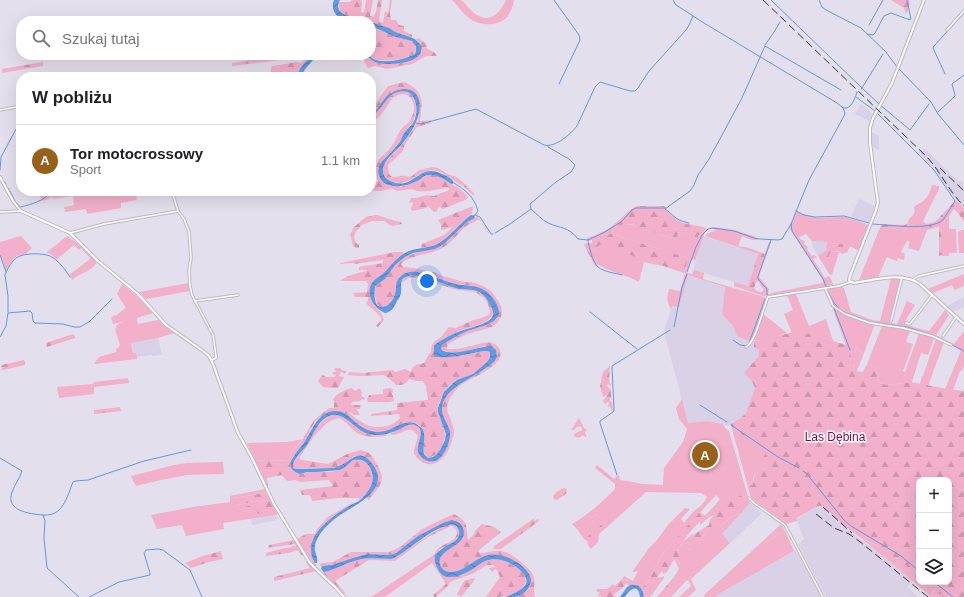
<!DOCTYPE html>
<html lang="pl">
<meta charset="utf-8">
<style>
body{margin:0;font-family:Arial,sans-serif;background:#f6f6f6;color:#202124}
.controls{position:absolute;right:12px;bottom:12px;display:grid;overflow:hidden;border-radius:8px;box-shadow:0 4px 16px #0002}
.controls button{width:36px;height:36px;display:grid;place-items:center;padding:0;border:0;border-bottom:1px solid #e0e0e0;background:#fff;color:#202124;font:20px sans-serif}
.you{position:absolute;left:427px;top:281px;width:14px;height:14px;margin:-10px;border:3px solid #fff;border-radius:50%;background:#1a73e8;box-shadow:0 0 0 6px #1a73e833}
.badge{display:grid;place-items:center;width:26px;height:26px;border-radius:50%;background:#98611b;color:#fff;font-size:13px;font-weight:700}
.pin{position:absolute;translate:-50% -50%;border:2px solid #fff;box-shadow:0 1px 4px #0006}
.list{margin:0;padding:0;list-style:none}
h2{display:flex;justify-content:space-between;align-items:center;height:52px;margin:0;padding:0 16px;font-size:17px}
h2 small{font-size:13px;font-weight:400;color:#757577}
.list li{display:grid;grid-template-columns:26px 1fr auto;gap:12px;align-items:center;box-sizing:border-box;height:72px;padding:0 16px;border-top:1px solid #e0e0e0}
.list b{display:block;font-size:15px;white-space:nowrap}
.list p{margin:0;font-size:13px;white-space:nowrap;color:#757577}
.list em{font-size:13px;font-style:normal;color:#757577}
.icon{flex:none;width:22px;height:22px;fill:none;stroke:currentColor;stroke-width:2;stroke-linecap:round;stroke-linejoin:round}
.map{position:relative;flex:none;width:964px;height:597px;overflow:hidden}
.search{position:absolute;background:#fff;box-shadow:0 4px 16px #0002;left:16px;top:16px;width:360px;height:44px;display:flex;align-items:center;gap:10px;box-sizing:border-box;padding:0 14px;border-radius:16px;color:#757577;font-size:15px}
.panel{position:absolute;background:#fff;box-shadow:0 4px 16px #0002;left:16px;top:72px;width:360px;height:124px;border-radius:16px}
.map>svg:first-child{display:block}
.built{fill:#d9d1e5}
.green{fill:#f2b0cb}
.forest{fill:url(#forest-firs);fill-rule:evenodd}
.water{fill:url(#water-waves)}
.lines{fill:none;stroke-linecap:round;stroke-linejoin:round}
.stream{stroke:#5f9ae3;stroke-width:1}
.minor-casing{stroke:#bcb7c3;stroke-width:3.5}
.tertiary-casing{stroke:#bcb7c3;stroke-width:4}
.minor{stroke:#fff;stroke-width:1.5}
.tertiary{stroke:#fff;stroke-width:2}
.rail{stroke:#36343a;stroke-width:1;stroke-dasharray:8 4;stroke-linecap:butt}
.labels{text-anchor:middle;stroke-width:3;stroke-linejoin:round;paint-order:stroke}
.park-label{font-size:12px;fill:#7c064b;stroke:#fff}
</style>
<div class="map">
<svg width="964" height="597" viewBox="0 0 964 597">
<defs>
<pattern id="forest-firs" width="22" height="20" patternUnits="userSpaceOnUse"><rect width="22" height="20" fill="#f2b0cb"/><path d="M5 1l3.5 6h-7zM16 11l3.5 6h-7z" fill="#cf97ae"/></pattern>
<pattern id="water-waves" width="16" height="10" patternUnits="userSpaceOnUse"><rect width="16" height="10" fill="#5f9ae3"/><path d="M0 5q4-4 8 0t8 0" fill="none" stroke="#4e7db8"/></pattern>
</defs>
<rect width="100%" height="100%" fill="#e4dfec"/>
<g class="built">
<polygon points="861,104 873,114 869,121 855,114"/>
<polygon points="871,132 879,136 879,150 872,147"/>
<polygon points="925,149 958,181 961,181 964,184 964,208 952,195 932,166 920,154"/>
<polygon points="859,199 875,206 869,222 851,217"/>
<polygon points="704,236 758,254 748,286 693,270"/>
<polygon points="812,241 821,241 827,243 826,247 827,249 818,256 813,248"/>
<polygon points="687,275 725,287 722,314 733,326 737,336 745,338 747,341 752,342 754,341 754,348 759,349 758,359 751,380 755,388 751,400 746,413 742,417 731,424 731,425 725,426 723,424 707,421 688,423 664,332 672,306 679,307"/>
<polygon points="964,297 964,307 953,312 947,306"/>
<polygon points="158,338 162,355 152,356 152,355 136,357 136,353 134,353 131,343"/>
<polygon points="750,503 762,513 730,543 722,534"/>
<polygon points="819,506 824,506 841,523 913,581 907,587 918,597 826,597 798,544 804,539 796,518"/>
<polygon points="276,515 277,520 252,525 251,519"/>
<polygon points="796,550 821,597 717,597 717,595"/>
</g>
<g class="green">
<path d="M452,0H461C466,4 472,12 477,15C491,24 501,11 506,0H514C513,6 511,12 507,17C498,27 479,26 469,18C463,14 458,6 452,0Z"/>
<polygon points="356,55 359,55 367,61 393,67 426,56 412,64 387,69 375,66 368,68 367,67 364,60"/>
<path d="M932,185L939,186V189L923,221L926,224L931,223L928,227H906C907,224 908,221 910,218C915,213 915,214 914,207C926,199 928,199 932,185Z"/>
<polygon points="54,191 136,191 137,200 121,203 121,208 87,214 86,209 65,212 64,207 74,205 73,196 53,199"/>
<path d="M796,212L817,218L839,217H846L869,225L859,250H857L852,247H850L848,250V252L846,253H844L843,254L839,252L832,275H830L818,256L822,253L824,258L829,255L831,252H839L843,244L829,243L821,241H812L806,234L799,237L801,240H803L805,242L804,244L808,247L807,249L812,256L814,255L817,257L813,259L825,278L829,276C831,279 832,281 833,285L763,296L734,286V282L748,286L750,289L754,288C756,291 759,292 762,292L764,290L758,281L756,283L757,277L769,242H771L759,277L769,289L768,294H771V293L823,283V280L790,229H789Z"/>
<polygon points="949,215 949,229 956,229 957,253 949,253 949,256 942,256 941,223 945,221"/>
<path d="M625,224C642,225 657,234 672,239L678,232L686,234L695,241L703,227L709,229L704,232V236L695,261L693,259L691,260L686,273L692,274L694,270L704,273L703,279L764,297L766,299L751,342L737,336L733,326L722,314L725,287L688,275L679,307L672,306L671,309C666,301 667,298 669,289L680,291L685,273H684L688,258L612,234L607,236L603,246L642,258L662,266L644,262L639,282C626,275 610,272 597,264L594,250L598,246L601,245L605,235L613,231L617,226Z"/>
<path d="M715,227L735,230L756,237L755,239H758V240H752L742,236L738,247L705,236C708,233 711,231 716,231L712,228Z"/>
<path d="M887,227C894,229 901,230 908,231L905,239L914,231L922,229L923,231L927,230L919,251L908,248L910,242L907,241L901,252L905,254L904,260L898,258L897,261L887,257L878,277L859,280L879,230H883Z"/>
<polygon points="960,230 964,230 964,253 960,253 959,254 958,232 961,231"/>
<polygon points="21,236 32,248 26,254 17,256 13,259 6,271 0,253 0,242"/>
<path d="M67,236L77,243L97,262C92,272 79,273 72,280L70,274L89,260L90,258L81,248L79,250L74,245L56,260V258L49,253H46Z"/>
<polygon points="964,274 964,286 955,290 952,285 933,293 928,289"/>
<polygon points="901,278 890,323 897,324 907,301 915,305 905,321 906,322 905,325 929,331 945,310 949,315 936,335 954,344 964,331 964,366 962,371 960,371 953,390 945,389 961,351 951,344 930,335 905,327 869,321 848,314 835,306 832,303 827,290 828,288 842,286 842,288 844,288 851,312 872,320 880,321 891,279"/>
<polygon points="189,283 190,291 146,299 139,292"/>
<polygon points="122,284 137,296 153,313 137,318 138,324 158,320 165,326 174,333 158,338 131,343 133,353 136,353 137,359 94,364 99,357 116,352 116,349 119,347 120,345 115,329 116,328 116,326 122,322 113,324 111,318 114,315 115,316 126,308 117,294"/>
<polygon points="796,294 809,326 826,319 833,341 807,333 792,333 784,314 793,310 787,295"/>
<polygon points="832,307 848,316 875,324 864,353 860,351 856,347 853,370 849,369 851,357 848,345 846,345"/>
<path d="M763,314L787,333C778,336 762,342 753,340Z"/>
<polygon points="882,326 910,331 906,342 913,344 903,371 905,372 919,333 932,337 934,338 928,355 921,353 912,382 887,385 877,382 878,368 867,364"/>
<polygon points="936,339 944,342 928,386 920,384 922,376 923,376 935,341"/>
<polygon points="128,378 129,383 94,387 94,394 59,398 57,387 93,384 94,382"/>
<path d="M682,399L688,423L707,421L723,424L726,429L729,431L749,500L737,494H731L729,498L714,515L709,517L700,525V521L716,504L720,499L716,495L663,553L646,585L641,588L637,586L628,585L627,583L629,581L622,579L624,576L633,581L638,571L632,572L645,554L648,549L657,540L668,525L685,508L690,509L681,519L684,523C687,519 690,515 693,512C699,507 704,504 707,497L701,493L646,492L607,527L603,523L594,536L587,541L584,539L579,532H586L588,525L591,524L599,516L596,514L580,527L578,530L572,524C588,515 602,502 615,489V484L595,468L597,465L614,479L617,476H619L620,480L628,481L642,484L663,485L664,468L683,442L687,429L679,419L676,408Z"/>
<path d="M579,418L584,428L587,430L585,432L586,435V437L582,435C580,438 578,438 574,436V434L582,430V428L580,426L577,427L574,430H571Z"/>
<polygon points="323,421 326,424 314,436 299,458 297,457 300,453 306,446 311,436 319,425"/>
<polygon points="732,429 766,448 767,453 753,478 753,484 748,487"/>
<polygon points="303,439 293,450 289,461 268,460 255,461 247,443 287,442"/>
<polygon points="223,462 224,474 187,475 161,480 136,486 131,476 174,465 187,463"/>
<polygon points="265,489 266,493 233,498 237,505 267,500 267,502 249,511 256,512 263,517 223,523 224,529 186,536 182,525 157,529 151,515 193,507 230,502 230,496"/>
<polygon points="741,513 722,534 730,543 691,579 696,590 688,597 679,597 691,586 688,580 686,581 684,579 677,580 674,577 679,569 675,560 673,561 672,558 675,557 677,558 680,565 692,549 677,552 683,542 693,534 693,535 691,539 698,542 714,524 719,526 722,525 731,517"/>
<polygon points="784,529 794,551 717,595 717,597 705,597 704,595 764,540 767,543"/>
<polygon points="861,538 876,545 908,566 904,574"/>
<polygon points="435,554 432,563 385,597 371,597"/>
<polygon points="930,583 937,587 933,592 942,595 941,597 934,597 931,593 928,593 923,588"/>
</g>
<g class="forest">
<path d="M352,0H361L362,2L361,12L364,13L366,0H373L370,16L373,17L376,12L378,0H382L379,21L383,23L385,11L388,13L390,0H392L390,13L391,20H396L399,25L404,26V31L412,35V37C406,35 400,35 396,32C387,28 380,25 371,22V21C365,21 361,19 355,18C345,16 338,14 339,2H350Z"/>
<path d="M891,0H909C910,5 909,11 906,14L904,8Z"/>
<path d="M371,26C380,30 389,34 398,37C402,39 410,39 413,42C417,45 416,50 415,54C403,60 379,65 369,55H371Z"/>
<path d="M419,38C421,41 425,42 427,45L426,48L435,53L437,56H426L407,64L393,67L374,64L367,61L359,55H364L370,59L379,63L417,57L419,43L416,39Z"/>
<polygon points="260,55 312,55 310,58 301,68 297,77 265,77 270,75 271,69 272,66 297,62 301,63 304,60 304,57 232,66 232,63 260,58"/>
<polygon points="43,62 43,66 2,73 2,69"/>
<path d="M404,82C424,90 423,102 420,121H425L431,120V123L417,127L407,141L402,152L388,165C388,170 388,174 392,177C400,177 401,174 409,177L412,176L419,170L433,167L438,168L448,174L458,178L474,193V195C469,193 467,189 463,186C455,182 446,174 437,171C423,167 413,183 400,183C395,183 390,182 386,178C376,166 394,154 401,146C404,142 415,127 417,123C419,118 419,110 420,105L409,89C389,88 385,98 375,112L373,107L388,86Z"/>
<path d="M400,91H404L409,92L415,99L417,105L416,112L413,122L404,133L400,141L392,151L385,157L380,167L379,172L382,182L386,184L401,187L412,183L428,175H433L438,176L460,189L468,197L467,199L443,209L440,207L438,208L437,211L434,212L428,206L426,208L412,211L411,208L413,204L412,202L409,203L411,198H417L426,195L434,196C439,193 444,193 449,190V188C440,188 420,195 413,189L397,191C392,187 387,190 381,191C378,191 374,191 371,191V183L378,182C377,176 375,170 377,163C380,156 387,153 391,147C395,142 397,136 400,131C402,127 406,125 409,122C415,114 417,101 407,95C403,93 397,95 393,98C390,101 388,105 386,108C382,114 377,119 371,124V119L391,95Z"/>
<polygon points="44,191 54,191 53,197 50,198 49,199 42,201 41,199 40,192"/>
<path d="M956,200L964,208V222L958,213L954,209L945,221L941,223L942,255L939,256V226L936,228V226L935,228L923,231L922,229L914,231L911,238L910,237L904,240L907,231C900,230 894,229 887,227L883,230H879L882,224L903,225L907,224L906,227H928L931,223L936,221Z"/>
<path d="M473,206L472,214C459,223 445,243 430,247C427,248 424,248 421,248L422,244L444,235L452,228L451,227L446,229L441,230V224L438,220Z"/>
<path d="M637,206H663L666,207V210L676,219L683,223L703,227L695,242L691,241L687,238L686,234L678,232L677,237L672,239L631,224H625L617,226L613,231L605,235L603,244L598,246L594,250L597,264L596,266H595L584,245L586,243H592V240L587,241V238C600,234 611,228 620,219C626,214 630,209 637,206Z"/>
<path d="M376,215C385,217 392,221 401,222L402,224L391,226L384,221H372L362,225L356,231L354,237L356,243L359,245V248H356L353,245L350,235L354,227L366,217Z"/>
<path d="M477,217L479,218L489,233H488L480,220H478C472,223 466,225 462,230C456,236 451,243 444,247C432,255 411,254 401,264L403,267L414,268L426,271L429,272H434L443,276L464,282H472L483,286L491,291L499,302L501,306L502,311L501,317L497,323L492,327L465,335L448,344L447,347V349C454,350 463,348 471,346C479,344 493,338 499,348C500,351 501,354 500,357C498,367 472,378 464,383C459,386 456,389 453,394C440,411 452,415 454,431C454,435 451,444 449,448C447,455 440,463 432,464C428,465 424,463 421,461C418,459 416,457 414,454C413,450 417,442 418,436C409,423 404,434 392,435L391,433C396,431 401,428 406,426C425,418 420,441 418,452L431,462L436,461L440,458L449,427C446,422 442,416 442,410C441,380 497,374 497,353L485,346C473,349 452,356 442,350L441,348L442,345L462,333L487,325L491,323L498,306C494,300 491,294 484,290C474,285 467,286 457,284C440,281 424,270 407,274C404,274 400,275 399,278C395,283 397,290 395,296C392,304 384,311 377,304L374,291L375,286L385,279L395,265L405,257L446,242L467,222Z"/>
<polygon points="610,234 612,234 688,258 684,273 603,246 607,236"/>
<polygon points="827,243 829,243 844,244 841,251 831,252 828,257 824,258 822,253 827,249 826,247"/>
<polygon points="738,246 749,248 765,254 757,276 757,280 754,288 750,289 748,286 758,254 738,247"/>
<path d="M395,252H403L404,254C393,260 391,268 383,275C377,280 375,283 370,289C370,294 371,300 374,305C379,312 381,310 384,320L378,327L376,326L382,319L376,312L371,308L366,303L368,301V297H355L353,293L367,292L368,284L366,281H340C347,275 358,273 367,271V270H359V267L383,263V260L355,264L353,263L341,264L340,263Z"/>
<path d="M413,275C428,277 443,285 458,288C466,290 474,287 482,293C488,297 494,308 493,315C484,326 472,326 459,331C450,335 443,340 434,345V354L440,357L460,356L485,351L490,352C491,355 491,356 490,358C487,364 478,371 472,374C465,378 457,379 450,385C445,391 437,403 438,412C438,415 440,418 441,420C445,432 447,434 442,446C440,450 439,453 435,455C417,467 425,439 423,431C423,428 419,424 415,423C404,418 391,433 378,432C365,432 359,424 350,417C335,406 320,413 312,427C309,432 308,437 305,441C301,447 296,452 292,458L293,471L300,474C303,474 306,472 309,472C329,471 337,476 353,460C366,458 376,470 373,482C371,490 364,495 359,500L358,498H339L312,501L310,495H302L300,490L333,486L329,480L300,482L295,480L288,481L285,479L282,475L267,478L268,486H266L255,461L268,460L289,461L293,450L301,442L314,420L329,408H334V403L335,402L333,400C336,393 345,390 352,388L355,391L360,388L362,393L361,396L365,398L364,400L362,399L360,401L352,402L351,405H361L360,409H356L358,411L360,415H354L350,412L349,413C354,417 359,421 365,424C375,430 393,427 400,418L399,414L371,416V414L397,410V403L428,400L426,386L423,381H415L409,379C406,385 402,385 396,385C392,380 389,379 384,375L360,376L348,375L349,372L362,373L393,370L395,372L405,369L411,372C413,364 417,365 424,363L429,354L431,352C431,341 436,342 443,335C445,332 447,329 449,327L456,328C462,325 468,322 474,320C480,318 485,318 490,313L488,304L484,298L480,295L475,292L453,289L438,284L424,278H409L401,283L404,278Z"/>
<path d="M790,333C795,333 801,332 806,333C821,335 834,343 848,345L851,357L849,369L853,370L856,347L860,351L864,353L857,371L863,372L867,364L878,368L877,382L887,385L911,382L947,389L964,391V597H941L942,595L940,594L936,595L933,593L937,587L930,583L923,588L928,593H931L934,597H930L922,589L904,574L907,566L876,545L861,538L841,523L824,506H818L796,518L797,521L786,524L751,498L748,487L753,484C754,475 760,458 767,453L766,448L732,429L731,424L742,417L746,413L755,388L751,380L744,373L757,358H758L759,349L754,348V341L761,340ZM919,480H949V582H919Z"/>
<polygon points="73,334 75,336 75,338 47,347 46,343"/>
<polygon points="24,360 25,363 25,365 3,370 2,370 1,365"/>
<polygon points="610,366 609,381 611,385 611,386 608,384 607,386 611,390 611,398 609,400 612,402 613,410 611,409 610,407 608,406 609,403 608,402 605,404 603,401 607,396 606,395 603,397 600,386 603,372"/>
<polygon points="335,368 340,368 342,370 346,371 346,372 344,374 342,372 341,372 339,376 344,377 338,388 333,388 323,387 318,381 320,378 323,375 326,377 335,377 336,375 332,374 334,372 337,372 334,369"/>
<polygon points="390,388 392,389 393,390 392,394 393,396 394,401 390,402 368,402 367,399 369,395 383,394 383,389"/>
<polygon points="120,407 121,411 94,414 94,410"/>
<path d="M335,415C347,416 349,423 359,429C366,435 378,435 387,434L386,436C376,437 362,438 354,431C349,426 345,421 339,418L332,420L326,424L323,421L329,416Z"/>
<path d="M360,450C364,451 368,452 371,455C375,459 382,473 382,478C382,486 373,494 369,500L366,498L374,488L377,481L370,461L354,456L340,467L334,468H303L296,469L293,468V465L297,457L302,460L328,464L347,454Z"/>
<path d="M564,488L567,489L566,494L557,500L554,499L553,497C555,492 559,490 564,488Z"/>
<polygon points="266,493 278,513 276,515 263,517 256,512 252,513 249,511 244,511 244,507 267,502 267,500 237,505 233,502 233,498"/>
<polygon points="731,494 737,494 749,500 750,503 741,513 731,517 722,525 719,526 714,524 698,542 693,542 691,539 693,535 709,525 710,520 728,498"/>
<polygon points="352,503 354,504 334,516 321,528 317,533 313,540 311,547 313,561 317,566 315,566 297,539 306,534 315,534 317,529 326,519 326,518"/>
<polygon points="700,512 705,516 689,533 677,551 693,549 685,560 680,565 677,558 675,557 672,558 673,561 667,572 663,574 662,571 658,576 658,578 664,576 664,578 650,597 644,597 643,591 641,588 646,585 663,553"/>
<path d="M454,514C468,522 466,524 468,540L474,534L475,531L482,524L494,527L501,532L478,551L480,553C487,553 495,550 502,551C511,553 529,567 533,575C536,582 533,590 535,597H516L521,594L531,580L512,559L484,556C475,561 453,580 443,569C440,567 439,561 440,558C444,548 457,545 463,538L455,520L407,545L396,553L391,555L367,554L353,558L332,565L326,566L321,567L320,566L321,563L333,562L351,552H389L400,547L421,530L430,525Z"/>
<polygon points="596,514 600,516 591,524 588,525 589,528 586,532 579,532 578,530 582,525"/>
<polygon points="533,519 535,521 538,519 539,521 501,549 494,549 493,547"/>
<path d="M603,523L607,527L599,534L598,542L591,549C587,546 588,543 587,539L590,534L594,535V532Z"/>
<path d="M449,524C453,524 455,524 458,528C465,539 446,546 439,550V571L463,575C470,571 479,562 486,560C492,559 499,559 505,561C514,564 532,575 524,586C520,592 511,594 506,597L502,596L500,597H486L500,577L496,569L492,572L489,568L495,567L494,565H487L472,574L452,581L449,583L448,586L436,597H434L433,595L446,584L432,563C434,559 434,552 438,549C443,543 456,542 457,533C457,529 455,528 451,526L428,537L395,561L369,560L335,581L345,593L343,594C336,586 327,579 322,570L324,572L328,571C339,568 348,562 358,560C369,557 380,559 391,559L394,558C413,547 429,533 449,524Z"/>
<polygon points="781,524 784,529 767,543 764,540"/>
<polygon points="294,540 304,555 301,555 298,550 288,553 266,556 266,553 281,549 296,546 295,544 268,548 269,545"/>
<polygon points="221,551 223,559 209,562 191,568 185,563 203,556"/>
<polygon points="308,561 316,571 274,581 274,577 310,568 306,562"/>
<polygon points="674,577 677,580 684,579 686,581 671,597 657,597"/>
<polygon points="473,578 475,579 470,586 461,597 457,594 460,589 460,588 465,580 468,580"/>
<path d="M622,579L629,581L621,589L613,595L617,597H602L597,595L600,593L596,591L597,589H607L613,584L615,586C618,584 619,581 622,579Z"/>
</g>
<g class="water">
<path d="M334,0H340C339,1 338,5 338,7C340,17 359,19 367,21C361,21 353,22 347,21C337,19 330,10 334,0Z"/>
<path d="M371,22C377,24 383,26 389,28C392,30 395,32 398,33C410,38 414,35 422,47C421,49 421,53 420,54C414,64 385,66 375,62C371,60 368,57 364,55C370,55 371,58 376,60C389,63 403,60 415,54L416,51V46L414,44L412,41L396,37L371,26Z"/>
<path d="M312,55H316C312,64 305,66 301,77H297C298,73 300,68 303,65C306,61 310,59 312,55Z"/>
<path d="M403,89C411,89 416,91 419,100C423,115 411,133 402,144C396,152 382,160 383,172C384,181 397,185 405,183C419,178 425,165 442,174C447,176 452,178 454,183L452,184C445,180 438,174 429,175C425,175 422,178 419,180C409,185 400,188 389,185C384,184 381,181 379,175C376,164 387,157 393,150C396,147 399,143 401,140C402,137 403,134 405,132C407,129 411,126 413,123C418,115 418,101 411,94C405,89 397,92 391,95L371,119V115C385,104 381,93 403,89Z"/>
<path d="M471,215L474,216L475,218L467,222L446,242L442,245L435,249L413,253L405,257L395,265L385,279L375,286C374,292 374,302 378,306C387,309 393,302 395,294C396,291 396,288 396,285C398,274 408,271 417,272C429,274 441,280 452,283C470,288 483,282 495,301C497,305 499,308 499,313C497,321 488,325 480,327C475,329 469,330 463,333C456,336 449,341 442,345L441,348L442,350C453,357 477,347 491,346L496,350C496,352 497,355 497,357C495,366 464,380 456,387C447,393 439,404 443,415C445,421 449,426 450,432C451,441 444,457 436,461C431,462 428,462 424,459C422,458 419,455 418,452C416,444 427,430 415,425C409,423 403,428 398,430C391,433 384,435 377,435C372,435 364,433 360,430C358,429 357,427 355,426C342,415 332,409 319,424C314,431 311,438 307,445C302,452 292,459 293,468L296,469L334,468C351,464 359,442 375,468C388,491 355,505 340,515C333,520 325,527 320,534C317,539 314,544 315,551C316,555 318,558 317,563H315C312,559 311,554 311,548C313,529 334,516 349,506C352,504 356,503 360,500C370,491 378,479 369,466C365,460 360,459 353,460L344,468L340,470L317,472H307L300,474C279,467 299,451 305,441C313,429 317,413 334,411C347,410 352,421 362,427C366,430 374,432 379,432C393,432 407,415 419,426C421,427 422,428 423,430C426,437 422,447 424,455L428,458L433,457L437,454L440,450L445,440L446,434L438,412V408L444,392L453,383L457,380L473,374L486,363L490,358V352C484,349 476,353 469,354C459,356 443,359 434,356V345C442,340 450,335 458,332C467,328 490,325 493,315C495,310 486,297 482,294C475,288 467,290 459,289C445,286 423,273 409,276C396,279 404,287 400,296C400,298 398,299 397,301C394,307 392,312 385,313C374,309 365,294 372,283C375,278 380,277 384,273C393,264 396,257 409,251C420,247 429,249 439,243C448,238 459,225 467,218Z"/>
<path d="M452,520C456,521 460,522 462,526C473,548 432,547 441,567C443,570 447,572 451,572C470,571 478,551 499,555C509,556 530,568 531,580C531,588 522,596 515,597C512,597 508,597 506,597C512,594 522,591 526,584C528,579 524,574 521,571C512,562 497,556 485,561C482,562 480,564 477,566C469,572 460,577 449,577C444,577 440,574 438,569C427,551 447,548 456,540C463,534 458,522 449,525C429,530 412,548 394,558L391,559C380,559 369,557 358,560C348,562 339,568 328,571L324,572L321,569L322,566L332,565L353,558L367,554L391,555L396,553L418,536L443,523Z"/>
<path d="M630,585C639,584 643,588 644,597H640C638,583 630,589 625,597H620L627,587Z"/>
</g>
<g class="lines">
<g class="stream">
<polyline points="554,0 579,35 580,40 559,84"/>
<path d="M673,0L676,5L704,23L837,103L843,108H847C853,105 855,98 857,92"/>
<polyline points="771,0 862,88 883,54"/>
<polyline points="819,0 822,7 826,10 861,28 886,52 897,67"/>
<polyline points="869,25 883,0"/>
<polyline points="867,34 873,35 875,33 884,16 891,13 910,20 911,19 907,0"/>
<polyline points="765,45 774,32 780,22"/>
<polyline points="899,69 931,102 938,114 964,145"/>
<polyline points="945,74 933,48 934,46 964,13"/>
<polyline points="861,89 862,88 879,104 910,130 929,104"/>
<polyline points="856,97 875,111"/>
<polyline points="938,112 955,96 955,95 952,84 964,75"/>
<path d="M416,123L421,124L476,109L544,145C555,148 571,134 577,126L595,87L600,82L630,91H635L638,88L649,71L686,30L689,25L693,16"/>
<polyline points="0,170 1,157 21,120"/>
<polyline points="5,182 6,184"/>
<path d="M454,183C467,191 474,197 478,211L475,215L473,216"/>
<polyline points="8,188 9,189"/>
<path d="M10,191L15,201L20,207C33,204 44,201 52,191"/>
<polyline points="531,209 530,204 556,182 571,172 573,169 575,165 569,159 548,147 548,146"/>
<path d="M665,209C669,211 672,215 676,218C680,221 685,222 689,223"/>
<polyline points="796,211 804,215 815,217 844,216 869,223"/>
<polyline points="475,215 480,217 491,234 493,234"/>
<polyline points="791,224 792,231 823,279 826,286"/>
<path d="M872,224C890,225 930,231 943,220L955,201L934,170L878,114"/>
<path d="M495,233L510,224L531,209C537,214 542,220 548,223C561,229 568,226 578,239L588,240L605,232L621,222L632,210L636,208H667L669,206L690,191L694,185L698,175L709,159L741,100L765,46L841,90"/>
<path d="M588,240C589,247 592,261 598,267C604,272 615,273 622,275"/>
<polyline points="0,255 6,272"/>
<polyline points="687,272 696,247 702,235 708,229 713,228 734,231 754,238 761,239 778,240 782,239 791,224 809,180 844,116 845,113 843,108"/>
<polyline points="827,290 834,303 842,311 849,314 871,322 907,327 932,335 964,351"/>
<polyline points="767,295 767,289 758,279 758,276 771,240"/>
<polyline points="834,308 850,350"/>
<path d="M8,312V296L5,275C7,269 13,259 18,257C24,253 43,253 50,256C58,260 65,269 70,277"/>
<polyline points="590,312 637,349"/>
<polyline points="674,327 682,287 687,274"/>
<polyline points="0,337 6,326 8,313 30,311 32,313 33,321 35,323 63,324 74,327 80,327 85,324 89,322 112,299"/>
<polyline points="733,340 740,345 747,346"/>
<polyline points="749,343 765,299"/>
<polyline points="700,405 727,422"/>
<polyline points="731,425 778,457 799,468"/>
<path d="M0,458L22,471C20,478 15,484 12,492C5,511 30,514 43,515L45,521L44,538L47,568L79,597"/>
<polyline points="803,471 806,473 844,520 851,526 901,556 919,571"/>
<polyline points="617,475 600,423 600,421 613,412 614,410 612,366 670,330"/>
<path d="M43,515C63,517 67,497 73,482L75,481L88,480L144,461L191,450"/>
<polyline points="934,582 953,597"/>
<polyline points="89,597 119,582 150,575 150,573 144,553 146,550 158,549 163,550 190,570 202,597"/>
</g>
<defs>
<g id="minor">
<polyline points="947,30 964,11"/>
<polyline points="0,110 21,106"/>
<polyline points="172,191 178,211 184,219 189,232 191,258 189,271 190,286 192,295 213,335 216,356 216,358 212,360"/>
<polyline points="0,212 20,211"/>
<polyline points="70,233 104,224 178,211"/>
<polyline points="913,280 915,278 919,276 964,266"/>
<polyline points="825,288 833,306 845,314 870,323 903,328 932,336 951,345"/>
<polyline points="195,301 238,295"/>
<polyline points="891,321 902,277"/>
<polyline points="906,323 910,324 932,295"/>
<polyline points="943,336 956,317"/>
<path d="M746,347C756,342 763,308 768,297L839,286L850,282"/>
<polyline points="749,498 754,503 785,525 823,597"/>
</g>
<g id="tertiary">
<path d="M924,0L892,83L873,118L870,128V143L877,196L878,202L876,210L850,276L849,280L851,282L854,283C875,280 902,271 920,284L964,324"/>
<polyline points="0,177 13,201 21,211 70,233 98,261 138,294 166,325 203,351 209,356 213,364 238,433 251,456 274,504 310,563 319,572 335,587 344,597"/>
</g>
</defs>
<use href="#minor" class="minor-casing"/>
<use href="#tertiary" class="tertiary-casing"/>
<use href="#minor" class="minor"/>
<use href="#tertiary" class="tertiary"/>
<g class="rail">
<path d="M763,0L927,157C941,172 949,192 964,206"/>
<polyline points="940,168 964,191"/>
<polyline points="823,507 852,533"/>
<polyline points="816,514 834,528 849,534 859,541 928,597"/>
</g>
</g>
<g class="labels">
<g class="park-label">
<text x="835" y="441">Las Dębina</text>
</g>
</g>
</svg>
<div class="controls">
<button>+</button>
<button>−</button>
<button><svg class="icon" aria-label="layers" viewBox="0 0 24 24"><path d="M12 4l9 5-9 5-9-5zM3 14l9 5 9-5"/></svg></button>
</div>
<div class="you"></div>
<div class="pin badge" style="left:705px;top:455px">A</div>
<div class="search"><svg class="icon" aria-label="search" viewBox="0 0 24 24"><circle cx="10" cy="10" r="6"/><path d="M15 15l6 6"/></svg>Szukaj tutaj</div>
<section class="panel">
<h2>W pobliżu<small></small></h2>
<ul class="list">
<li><span class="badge">A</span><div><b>Tor motocrossowy</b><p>Sport</p></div><em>1.1 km</em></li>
</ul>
</section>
</div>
